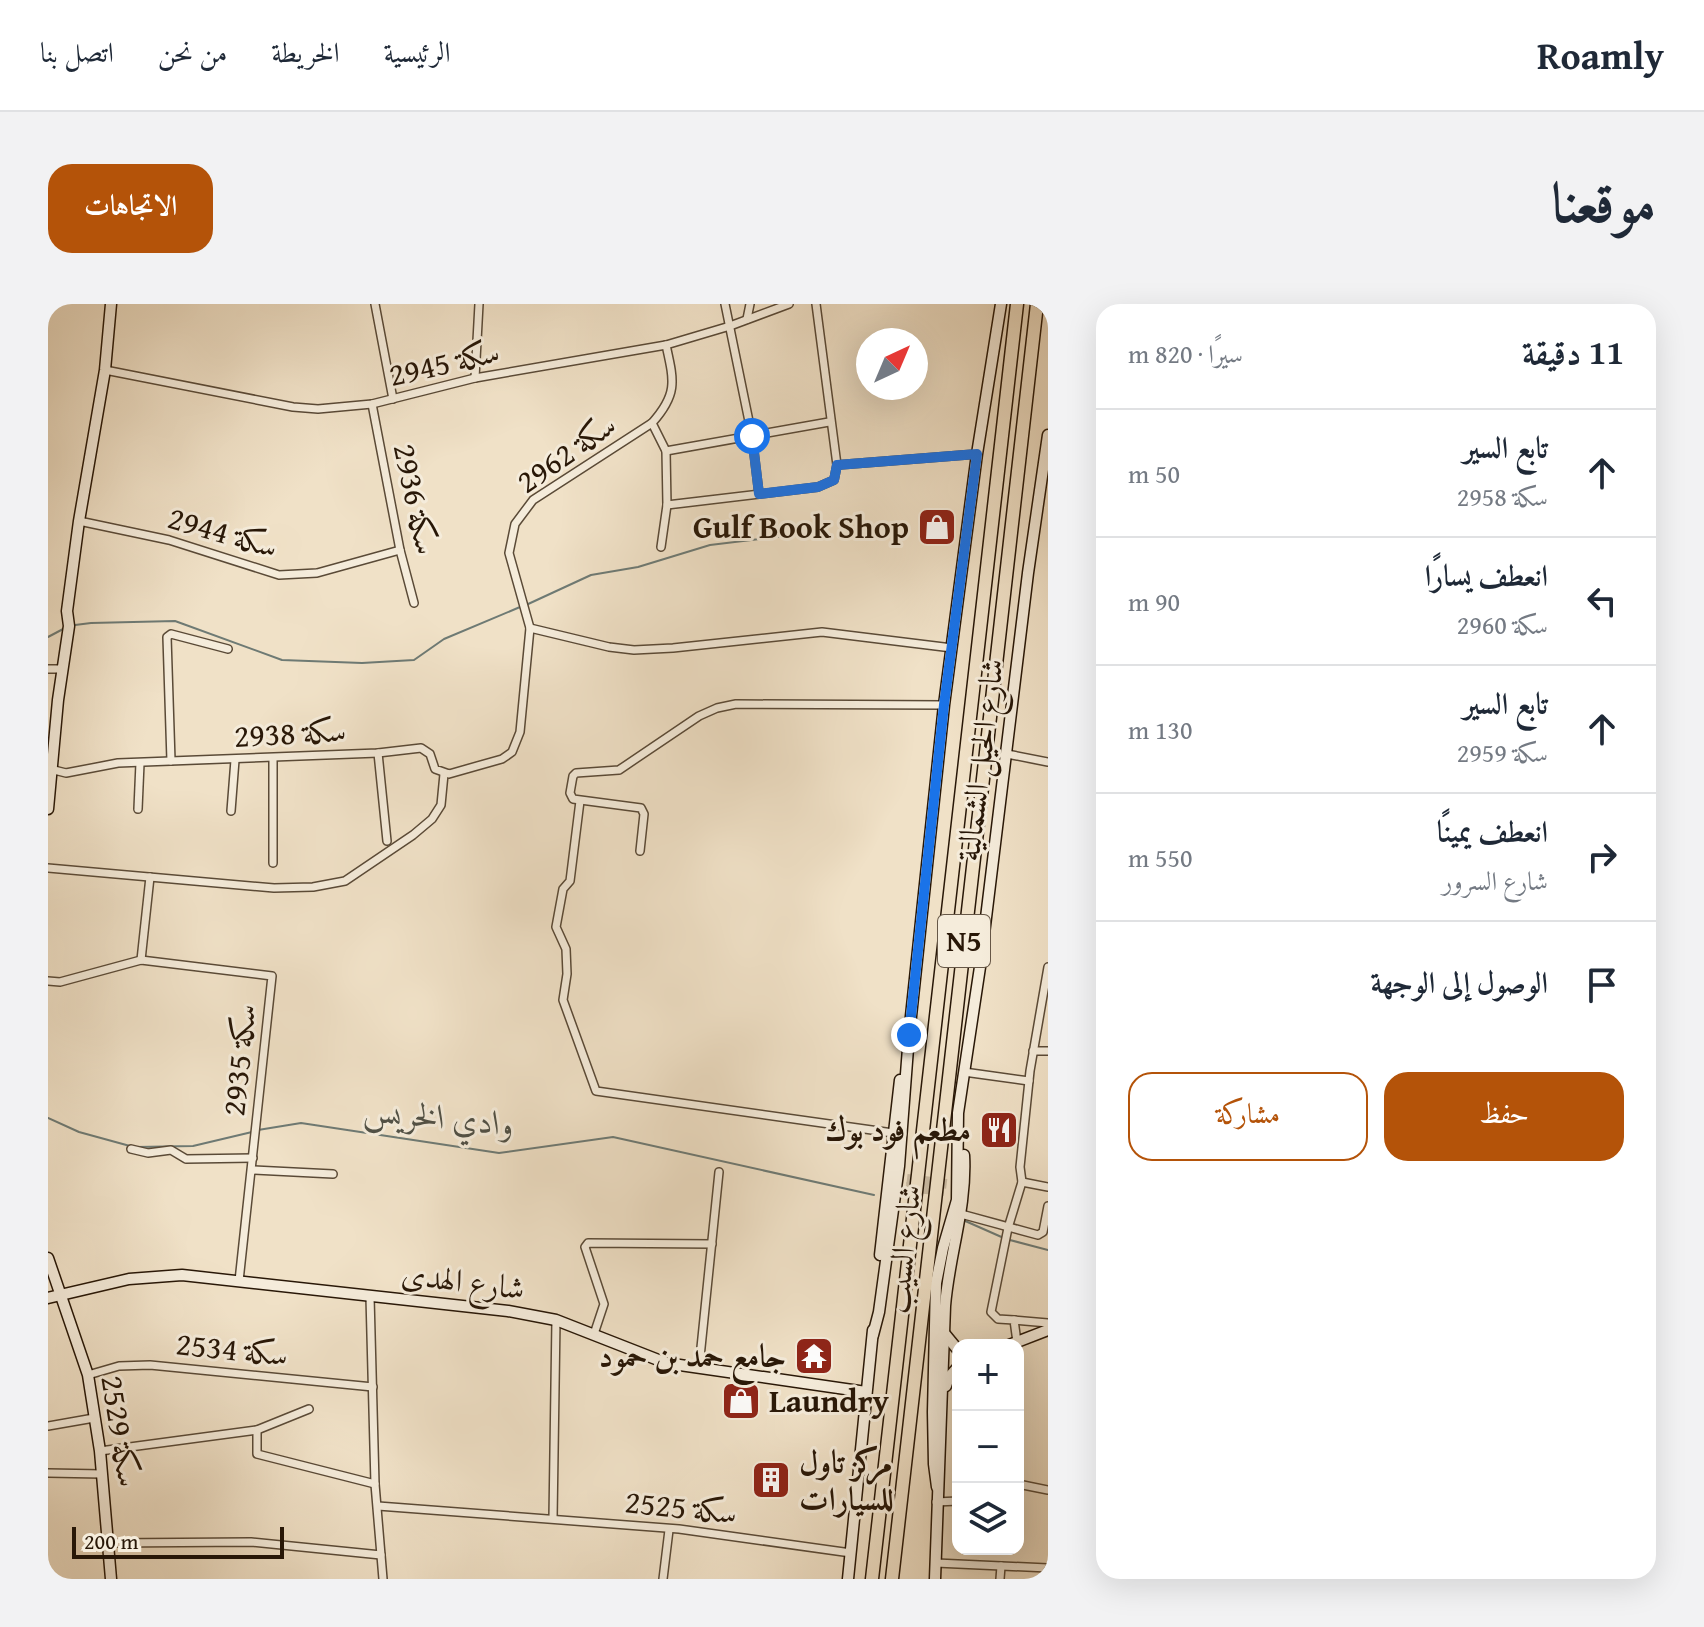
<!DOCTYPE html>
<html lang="ar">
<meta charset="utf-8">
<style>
body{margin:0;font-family:"Gentium Book Plus",Amiri,serif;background:#f2f2f3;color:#1f2937;direction:rtl}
.controls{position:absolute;right:24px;bottom:24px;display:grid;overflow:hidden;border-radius:16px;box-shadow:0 8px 32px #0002}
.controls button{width:72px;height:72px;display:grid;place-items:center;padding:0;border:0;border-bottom:2px solid #e0e1e3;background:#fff;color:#1f2937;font:40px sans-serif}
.compass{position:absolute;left:808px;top:24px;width:72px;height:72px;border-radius:50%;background:#fff;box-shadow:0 8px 32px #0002;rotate:44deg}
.scale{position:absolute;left:24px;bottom:20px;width:212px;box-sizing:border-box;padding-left:8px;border:4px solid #281707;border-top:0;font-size:22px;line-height:28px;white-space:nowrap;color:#281707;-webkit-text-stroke:6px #f5ecdb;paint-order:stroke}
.stop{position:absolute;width:24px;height:24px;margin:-18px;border:6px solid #1a73e8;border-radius:50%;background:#fff}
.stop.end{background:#1a73e8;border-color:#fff;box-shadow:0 2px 8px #0008}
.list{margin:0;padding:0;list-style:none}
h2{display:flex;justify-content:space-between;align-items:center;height:104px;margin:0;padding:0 32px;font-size:34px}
h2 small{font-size:26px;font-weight:400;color:#747a83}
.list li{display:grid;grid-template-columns:52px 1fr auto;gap:24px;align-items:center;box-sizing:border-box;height:128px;padding:0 32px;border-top:2px solid #e0e1e3}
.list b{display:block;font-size:30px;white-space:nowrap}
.list p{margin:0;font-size:26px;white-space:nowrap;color:#747a83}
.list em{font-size:26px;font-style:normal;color:#747a83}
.actions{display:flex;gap:16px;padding:24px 32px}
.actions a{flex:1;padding:18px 0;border:2px solid #b45309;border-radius:24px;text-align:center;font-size:28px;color:#b45309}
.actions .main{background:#b45309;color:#fff}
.icon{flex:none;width:44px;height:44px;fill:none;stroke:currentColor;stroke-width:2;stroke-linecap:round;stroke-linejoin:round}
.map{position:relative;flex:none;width:1000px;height:1275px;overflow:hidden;direction:ltr;border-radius:24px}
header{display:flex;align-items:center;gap:48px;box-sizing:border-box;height:112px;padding:0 40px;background:#fff;border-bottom:2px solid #e0e1e3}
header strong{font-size:38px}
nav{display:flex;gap:44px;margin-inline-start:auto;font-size:28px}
.intro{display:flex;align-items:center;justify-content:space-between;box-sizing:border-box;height:192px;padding:0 48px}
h1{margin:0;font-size:56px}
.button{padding:20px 36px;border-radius:24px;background:#b45309;color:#fff;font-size:28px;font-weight:700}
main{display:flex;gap:48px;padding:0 48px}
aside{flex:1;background:#fff;border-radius:24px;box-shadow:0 8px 32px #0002}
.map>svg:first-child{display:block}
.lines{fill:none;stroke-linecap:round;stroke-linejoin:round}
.stream{stroke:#6e7a74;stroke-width:2}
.secondary-tunnel{stroke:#c8b9a1;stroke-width:10;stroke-dasharray:10 5;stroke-linecap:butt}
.street-casing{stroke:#5a4a37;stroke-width:10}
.secondary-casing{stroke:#281707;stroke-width:13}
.highway-casing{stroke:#281707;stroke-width:15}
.street{stroke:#f5ecdb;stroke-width:7}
.secondary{stroke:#f5ecdb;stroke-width:10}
.highway{stroke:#f0e1c7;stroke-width:12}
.route{stroke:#1a73e8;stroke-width:10}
.labels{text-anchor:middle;stroke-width:6;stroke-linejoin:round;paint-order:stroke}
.shield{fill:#f5ecdb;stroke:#665747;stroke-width:2}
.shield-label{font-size:30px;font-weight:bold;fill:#281707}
.street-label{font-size:32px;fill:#281707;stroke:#f5ecdb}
.poi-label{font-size:32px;font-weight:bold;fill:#281707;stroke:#f5ecdb;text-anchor:end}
.water-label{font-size:34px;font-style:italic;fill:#515146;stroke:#f5ecdb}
</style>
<header>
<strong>Roamly</strong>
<nav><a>الرئيسية</a><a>الخريطة</a><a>من نحن</a><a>اتصل بنا</a></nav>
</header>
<div class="intro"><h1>موقعنا</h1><a class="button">الاتجاهات</a></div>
<main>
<aside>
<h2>11 دقيقة<small>سيرًا · 820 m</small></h2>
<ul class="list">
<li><svg class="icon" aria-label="ahead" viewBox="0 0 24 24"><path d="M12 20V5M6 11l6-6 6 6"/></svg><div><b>تابع السير</b><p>سكة 2958</p></div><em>50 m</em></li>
<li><svg class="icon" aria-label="left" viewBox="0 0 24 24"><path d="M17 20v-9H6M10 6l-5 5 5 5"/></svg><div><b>انعطف يسارًا</b><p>سكة 2960</p></div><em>90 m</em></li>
<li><svg class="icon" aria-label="ahead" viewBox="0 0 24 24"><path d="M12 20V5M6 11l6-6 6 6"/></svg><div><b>تابع السير</b><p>سكة 2959</p></div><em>130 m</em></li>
<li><svg class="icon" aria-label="right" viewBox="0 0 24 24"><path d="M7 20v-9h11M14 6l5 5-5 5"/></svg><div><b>انعطف يمينًا</b><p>شارع السرور</p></div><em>550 m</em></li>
<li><svg class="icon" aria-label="arrive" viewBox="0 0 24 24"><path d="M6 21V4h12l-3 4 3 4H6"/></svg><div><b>الوصول إلى الوجهة</b></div></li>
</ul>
<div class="actions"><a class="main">حفظ</a><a>مشاركة</a></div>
</aside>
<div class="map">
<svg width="1000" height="1275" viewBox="0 0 1000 1275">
<rect width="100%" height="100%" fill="#f0e1c7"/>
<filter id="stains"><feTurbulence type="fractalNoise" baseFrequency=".0025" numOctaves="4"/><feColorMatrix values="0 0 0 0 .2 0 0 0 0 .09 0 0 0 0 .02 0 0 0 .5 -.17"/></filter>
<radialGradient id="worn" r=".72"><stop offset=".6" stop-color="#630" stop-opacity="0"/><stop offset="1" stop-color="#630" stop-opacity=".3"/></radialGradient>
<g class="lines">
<g class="stream">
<polyline points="478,301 543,271 590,263 662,241 744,231"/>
<polyline points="27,321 43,319 127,317 234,356 314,359 366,356 396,335 472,303"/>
<polyline points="0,333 17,324"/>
<polyline points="0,814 31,828 82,842"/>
<polyline points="210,826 253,819 451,849 565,833 826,891"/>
<polyline points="88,843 145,842 204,828"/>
<polyline points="915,916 958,935 1000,946"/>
</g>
<g class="secondary-tunnel">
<polyline points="859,875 900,880"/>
<polyline points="858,883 896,887"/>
</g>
<defs>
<g id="street">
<polyline points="327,0 345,95"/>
<polyline points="677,0 704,132 711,190"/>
<polyline points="699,15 702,0"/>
<polyline points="57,66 245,103 270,105 324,100 427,74 618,41 682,22 741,0"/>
<polyline points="427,74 431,0"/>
<polyline points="324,100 352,246 366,299"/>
<polyline points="604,119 618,147 619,201 613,243"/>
<polyline points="618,147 781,118"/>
<polyline points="789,161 929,150"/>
<polyline points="619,201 770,183 786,176 789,161 768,0"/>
<polyline points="31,217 121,236 231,271 269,269 352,246"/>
<polyline points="482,324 561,343 586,346 625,344 774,328 904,344"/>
<polyline points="0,365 14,365"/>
<polyline points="330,449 339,537"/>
<polyline points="959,450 1000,458"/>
<polyline points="225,454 225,559"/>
<polyline points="123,457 119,333 123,330 180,345"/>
<path d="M2,465L18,469L70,459L330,449L373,444L382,450L387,465L401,470L454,455L464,448L472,428L482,324L461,249L467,220L485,196L604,119C630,90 626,77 618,41"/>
<polyline points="532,497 522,577 515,585 508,623 518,645 519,670 515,696 548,787 845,829"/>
<polyline points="90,505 92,459"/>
<polyline points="183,507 187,456"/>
<polyline points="592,547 596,510 593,504 525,495 522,489 525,472 528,469 571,466 651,412 669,404 688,400 896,401"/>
<polyline points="0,564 226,584 265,583 297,577 365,531 384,515 393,501 396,470"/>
<polyline points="93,656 102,573"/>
<polyline points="0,677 12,678 93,656 224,672 191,977"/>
<polyline points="985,747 1000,747"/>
<polyline points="916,768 981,777"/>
<polyline points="83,845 100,849 123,846 138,855 205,854"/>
<polyline points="204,866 285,870"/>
<polyline points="974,878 1000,883"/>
<polyline points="913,910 990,931 995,928 1000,902"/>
<polyline points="322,993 327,1180 335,1275"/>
<polyline points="966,1016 1000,1019"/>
<polyline points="546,1030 556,1000 537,943 540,939 664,940"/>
<polyline points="969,1038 966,1016 950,1015 943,1008 960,924 974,878 972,863 982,767 1000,663"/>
<polyline points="651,1063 671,868"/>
<polyline points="40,1071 71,1062 102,1061 325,1083"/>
<polyline points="0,1122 46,1114"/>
<polyline points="209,1126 209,1150 327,1180"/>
<polyline points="52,1147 209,1126 261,1105"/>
<polyline points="0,1169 54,1170"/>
<polyline points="970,1180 1000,1186"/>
<polyline points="888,1198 910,1197"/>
<polyline points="330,1202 631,1225 803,1249"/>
<polyline points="505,1214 508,1016"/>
<polyline points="62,1239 203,1238 333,1251"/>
<polyline points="888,1259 1000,1264"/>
<polyline points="615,1275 621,1226"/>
<polyline points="952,1275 953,1262"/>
</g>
<g id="secondary">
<polyline points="0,505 10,396 21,322 19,307 31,217 57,66 63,0"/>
<polyline points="832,951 852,776"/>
<polyline points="0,954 40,1071 52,1147 63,1275"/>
<polyline points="0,994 81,975 134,971 460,1007 508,1016 618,1059 818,1088"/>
<polyline points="896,1029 910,1046"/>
<polyline points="825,1031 831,1008 851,862 861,731 896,401 929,150 953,0"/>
<polyline points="961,1041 1000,1026"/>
<polyline points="898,1082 901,1073 910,1063"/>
<polyline points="889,1183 886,1160 885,1108 888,979 895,944 909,896 910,809 932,663 980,269 1000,131"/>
<polyline points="800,1275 825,1026"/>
<path d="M887,1275L897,1002C901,951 919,903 916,851"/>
</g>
<g id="highway">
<polyline points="824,1275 969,0"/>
<polyline points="844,1275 989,0"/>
</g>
</defs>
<use href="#street" class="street-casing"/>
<use href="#secondary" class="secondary-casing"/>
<use href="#highway" class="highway-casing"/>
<use href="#street" class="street"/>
<use href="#secondary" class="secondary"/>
<use href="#highway" class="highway"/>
</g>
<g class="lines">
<polyline class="route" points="704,132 711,190 770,183 786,176 789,161 929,150 896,401 861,731"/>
</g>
<defs>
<symbol id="shop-square" viewBox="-11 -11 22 22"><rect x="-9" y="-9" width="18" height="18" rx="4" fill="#8f2418" stroke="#f5ecdb"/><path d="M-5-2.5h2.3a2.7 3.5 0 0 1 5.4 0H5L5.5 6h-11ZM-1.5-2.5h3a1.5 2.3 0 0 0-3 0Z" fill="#fff"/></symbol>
<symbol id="restaurant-square" viewBox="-11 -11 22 22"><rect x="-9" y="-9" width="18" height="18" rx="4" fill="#8f2418" stroke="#f5ecdb"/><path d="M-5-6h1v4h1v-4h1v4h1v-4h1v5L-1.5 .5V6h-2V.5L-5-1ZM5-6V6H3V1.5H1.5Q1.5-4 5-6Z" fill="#fff"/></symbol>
<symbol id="temple-square" viewBox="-11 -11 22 22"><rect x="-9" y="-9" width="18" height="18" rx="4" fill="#8f2418" stroke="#f5ecdb"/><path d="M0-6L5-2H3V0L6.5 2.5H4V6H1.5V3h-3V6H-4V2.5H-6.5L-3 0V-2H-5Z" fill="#fff"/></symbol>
<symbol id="building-square" viewBox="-11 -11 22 22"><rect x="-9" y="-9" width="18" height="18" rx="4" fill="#8f2418" stroke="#f5ecdb"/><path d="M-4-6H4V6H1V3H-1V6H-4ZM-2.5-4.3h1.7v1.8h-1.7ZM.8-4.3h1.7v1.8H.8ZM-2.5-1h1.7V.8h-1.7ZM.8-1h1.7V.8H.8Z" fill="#fff"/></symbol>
</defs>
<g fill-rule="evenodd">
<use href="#shop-square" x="867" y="201" width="44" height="44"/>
<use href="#restaurant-square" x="929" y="804" width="44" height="44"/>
<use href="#temple-square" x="744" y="1030" width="44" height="44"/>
<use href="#shop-square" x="671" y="1075" width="44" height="44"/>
<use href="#building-square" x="701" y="1154" width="44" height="44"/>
</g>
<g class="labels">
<rect class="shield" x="890" y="611" width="52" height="52" rx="6"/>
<g class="shield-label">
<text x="916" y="647">N5</text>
</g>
<g class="street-label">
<text transform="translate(396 59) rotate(-13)" y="11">سكة 2945</text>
<text transform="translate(518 149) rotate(-35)" y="11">سكة 2962</text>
<text transform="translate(368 195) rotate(78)" y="11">سكة 2936</text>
<text transform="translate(175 228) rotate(16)" y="11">سكة 2944</text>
<text transform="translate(242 429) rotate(-3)" y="11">سكة 2938</text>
<text transform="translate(932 456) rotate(-83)" y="11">شارع الحيل الشمالية</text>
<text transform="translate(191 756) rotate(-84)" y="11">سكة 2935</text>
<text transform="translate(855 945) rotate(-84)" y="11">شارع السيب</text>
<text transform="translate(415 977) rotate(7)" y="11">شارع الهدى</text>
<text transform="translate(184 1045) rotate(6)" y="11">سكة 2534</text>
<text transform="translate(73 1127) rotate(81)" y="11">سكة 2529</text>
<text transform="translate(633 1203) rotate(6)" y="11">سكة 2525</text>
</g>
<g class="poi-label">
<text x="861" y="234">Gulf Book Shop</text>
<text x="923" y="837">مطعم فود بوك</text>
<text x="738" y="1063">جامع حمد بن حمود</text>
<text x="721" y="1108" text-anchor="start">Laundry</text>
<text x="751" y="1169" text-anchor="start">مركز تاول<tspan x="751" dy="37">للسيارات</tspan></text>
</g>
<g class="water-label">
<text transform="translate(391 812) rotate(6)" y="12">وادي الخريس</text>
</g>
</g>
<rect width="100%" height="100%" filter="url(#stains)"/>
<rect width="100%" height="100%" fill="url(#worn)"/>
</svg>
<div class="controls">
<button>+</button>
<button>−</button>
<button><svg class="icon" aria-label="layers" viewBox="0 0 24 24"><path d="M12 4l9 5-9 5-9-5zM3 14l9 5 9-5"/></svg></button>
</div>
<svg class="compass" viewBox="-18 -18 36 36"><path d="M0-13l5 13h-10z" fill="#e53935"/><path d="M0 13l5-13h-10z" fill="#747a83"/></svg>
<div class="scale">200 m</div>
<div class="stop" style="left:704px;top:132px"></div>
<div class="stop end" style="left:861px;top:731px"></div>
</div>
</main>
